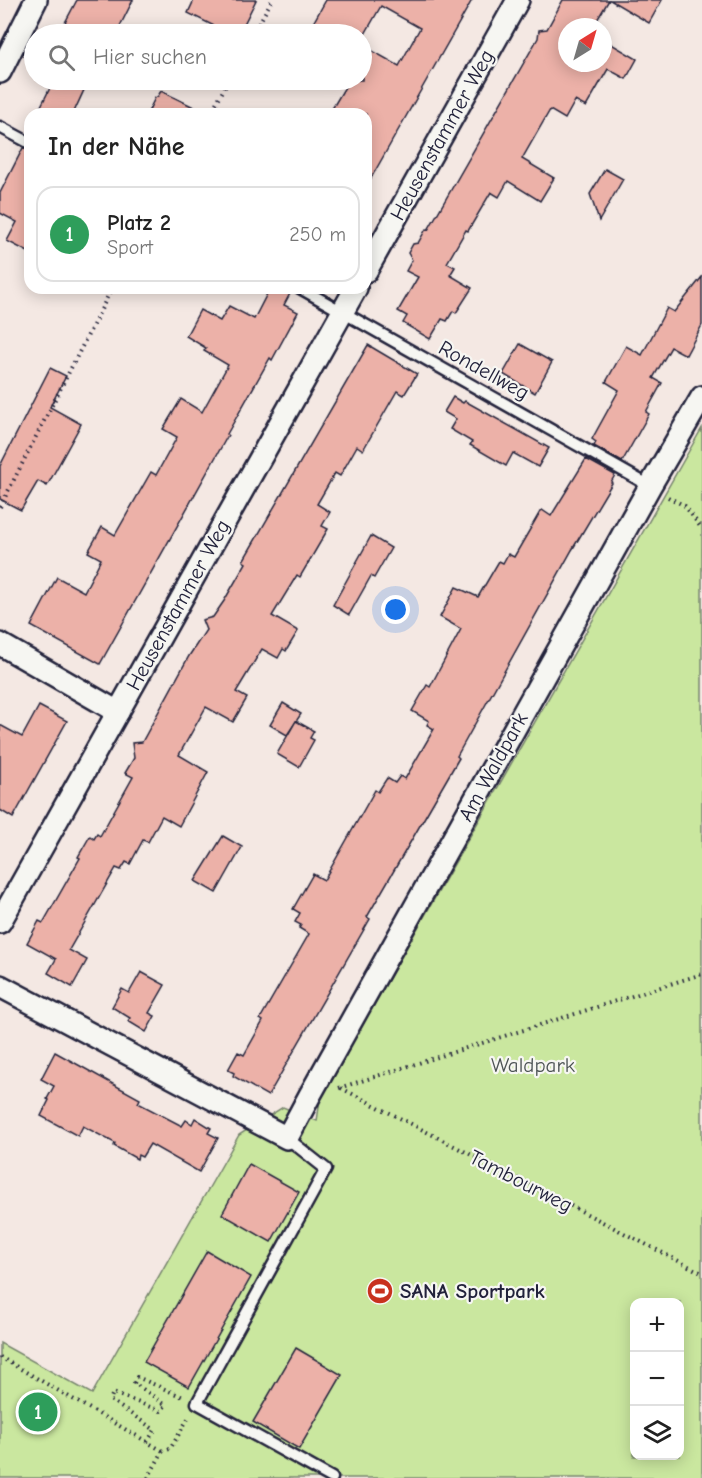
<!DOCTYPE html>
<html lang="de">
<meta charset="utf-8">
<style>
body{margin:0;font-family:"Comic Neue",sans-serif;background:#f6f6f6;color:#222}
.controls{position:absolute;right:18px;bottom:18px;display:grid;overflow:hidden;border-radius:12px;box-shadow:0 3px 15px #0003}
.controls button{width:54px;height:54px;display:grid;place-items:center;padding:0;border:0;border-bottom:2px solid #e0e0e0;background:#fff;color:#222;font:30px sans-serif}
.compass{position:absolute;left:558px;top:18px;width:54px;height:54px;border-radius:50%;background:#fff;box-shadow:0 3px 15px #0003;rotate:37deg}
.you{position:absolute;left:396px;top:610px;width:21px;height:21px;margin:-15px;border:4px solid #fff;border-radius:50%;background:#1a73e8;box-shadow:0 0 0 9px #1a73e833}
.badge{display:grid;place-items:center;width:39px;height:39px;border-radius:50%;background:#c8321e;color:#fff;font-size:20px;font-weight:700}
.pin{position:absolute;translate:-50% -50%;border:3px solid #fff;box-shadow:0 2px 6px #0006}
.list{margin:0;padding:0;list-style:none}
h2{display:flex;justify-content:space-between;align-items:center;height:78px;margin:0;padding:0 24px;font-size:26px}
h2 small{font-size:20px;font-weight:400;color:#767676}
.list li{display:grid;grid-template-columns:39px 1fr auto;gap:18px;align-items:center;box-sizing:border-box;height:96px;margin:0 12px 12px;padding:0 12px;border:2px solid #e0e0e0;border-radius:18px}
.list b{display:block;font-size:22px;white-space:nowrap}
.list p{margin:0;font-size:20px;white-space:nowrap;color:#767676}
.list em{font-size:20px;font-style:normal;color:#767676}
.icon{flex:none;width:33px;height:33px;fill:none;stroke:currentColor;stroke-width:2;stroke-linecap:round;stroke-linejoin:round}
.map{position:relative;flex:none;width:702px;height:1478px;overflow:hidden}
.search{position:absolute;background:#fff;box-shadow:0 3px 15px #0003;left:24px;top:24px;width:348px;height:66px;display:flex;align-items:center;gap:15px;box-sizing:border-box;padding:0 21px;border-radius:33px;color:#767676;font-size:22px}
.panel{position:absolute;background:#fff;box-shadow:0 3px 15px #0003;left:24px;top:108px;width:348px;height:186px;border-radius:18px}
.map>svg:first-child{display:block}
.green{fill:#cae79f;stroke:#76846d;stroke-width:1.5;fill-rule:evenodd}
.building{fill:#ecb1a8;stroke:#22223b;stroke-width:1.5}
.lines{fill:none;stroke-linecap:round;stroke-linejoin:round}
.service-casing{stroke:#22223b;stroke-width:15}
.minor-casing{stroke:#22223b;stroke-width:26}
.path{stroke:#22223b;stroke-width:4;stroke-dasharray:1.5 4.5;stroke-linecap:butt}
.service{stroke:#f6f6f2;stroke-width:10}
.minor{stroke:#f6f6f2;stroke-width:21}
.labels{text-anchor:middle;stroke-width:4.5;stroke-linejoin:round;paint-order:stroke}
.street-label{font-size:21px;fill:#22223b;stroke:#f6f6f2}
.park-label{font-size:21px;fill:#4c5354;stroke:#f6f6f2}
.poi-label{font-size:21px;font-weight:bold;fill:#22223b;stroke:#f6f6f2;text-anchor:start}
</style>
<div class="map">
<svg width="702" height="1478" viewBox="0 0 702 1478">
<rect width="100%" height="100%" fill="#f4e8e3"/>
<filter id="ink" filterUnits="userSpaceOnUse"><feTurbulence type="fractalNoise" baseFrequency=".0167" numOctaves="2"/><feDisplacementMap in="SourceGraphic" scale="12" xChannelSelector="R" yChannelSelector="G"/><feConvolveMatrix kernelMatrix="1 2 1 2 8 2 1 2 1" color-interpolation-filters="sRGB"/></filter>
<g filter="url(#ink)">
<path class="green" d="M702,428V1478H0V1343L92,1394L239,1135L283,1107L317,1121L320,1100ZM634,1302H680V1456H634Z"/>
<g class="building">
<polygon points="77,0 133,0 116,34 59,34"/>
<polygon points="194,0 256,0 239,34 230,34 188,13"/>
<polygon points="326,0 472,0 366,187 366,114 329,114 349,80 362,80 362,45 399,66 420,28 381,6 365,34 307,34"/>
<polygon points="563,0 609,0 593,27 567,27 567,63 603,63 603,39 637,59 626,79 608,69 586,107 575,101 565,119 550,110 522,159 554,178 540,201 508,181 499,197 491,192 468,231 466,230 447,263 455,267 450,275 472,288 456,313 453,311 447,321 442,319 430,339 403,323 407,316 398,311 418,277 406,271 412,260 408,253 413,244 418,243 426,229 428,230 538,38 539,30 547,29"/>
<polygon points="610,0 662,0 649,23"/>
<polygon points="54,80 63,80 84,90 73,114 37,114"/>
<polygon points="161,91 208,114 147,114 155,98 158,96"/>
<polygon points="23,148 30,150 30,253 7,241 17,222 0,213 0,193"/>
<polygon points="605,169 623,179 599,221 590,194"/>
<polygon points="702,277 702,325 686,355 671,347 653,378 662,383 646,412 649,414 622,462 594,446 596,442 592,439 619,390 606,382 626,346 642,355 667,308 674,312"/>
<polygon points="270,288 293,288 284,305 298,312 272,360 270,358 227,434 228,435 100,664 31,626 57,577 84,592 101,559 88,552 102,527 115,535 151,472 156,475 177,437 163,429 181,399 202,412 228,365 204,351 206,348 186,336 200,310 220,321 229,306 254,319"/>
<polygon points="520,344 552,362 535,393 503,374"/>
<polygon points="368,345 417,374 404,395 397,391 363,450 357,446 340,476 335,473 317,504 330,512 322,526 328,529 300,577 297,575 272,616 298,631 286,651 283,649 278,658 262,649 236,692 247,698 233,722 206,707 179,755 208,772 179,826 162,816 148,842 143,840 130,864 126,862 121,870 116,868 69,950 87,960 72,987 48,973 56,959 27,943 39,921 43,923 80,858 78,857 90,836 94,839 97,834 100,836 133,777 125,773 134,758 132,743 142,742 189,656 206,630 202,620 213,617 224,601 246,563 243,561"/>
<polygon points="50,368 66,376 50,407 81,424 47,486 38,481 21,510 19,509 0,499 0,466"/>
<polygon points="453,397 463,403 465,401 549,448 538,467 513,453 506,466 470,445 472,442 450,429 456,419 444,412"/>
<polygon points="586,459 615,475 611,482 612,483 572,550 457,756 459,758 367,917 370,919 268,1096 233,1076 234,1073 228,1070 238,1052 244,1055 263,1021 260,1019 309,934 299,928 301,925 295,922 300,913 293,909 313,874 324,880 375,790 378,792 387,778 395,783 400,776 405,779 434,729 427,725 429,721 412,711 427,685 430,687 461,629 440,617 456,587 478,597 499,561 503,563 508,554 514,557 540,512 542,510 551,516"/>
<polygon points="371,536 391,548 374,578 371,576 349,615 333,605"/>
<polygon points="283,703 301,714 287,735 270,725"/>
<polygon points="39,706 67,721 13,818 0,810 0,725 22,737"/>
<polygon points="296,721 314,731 310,738 314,740 299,767 277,754"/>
<polygon points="223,836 242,847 216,893 195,881"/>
<polygon points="141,972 165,985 149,1013 155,1016 146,1032 128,1021 130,1018 112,1007 122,989 129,993"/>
<polygon points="55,1052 140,1099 138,1103 182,1126 186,1120 192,1124 195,1118 211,1128 208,1133 218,1138 199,1172 150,1144 142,1157 138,1155 137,1159 114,1146 115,1143 83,1126 78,1136 41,1116 49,1100 47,1099 54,1086 41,1079"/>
<polygon points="249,1164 299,1192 271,1242 222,1214"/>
<polygon points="207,1251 251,1277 189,1387 144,1362"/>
<polygon points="296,1348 342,1375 299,1449 253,1422"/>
</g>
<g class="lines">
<defs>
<g id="service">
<polyline points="0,127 30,143"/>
<polyline points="300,288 650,486"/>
<polyline points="287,1138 326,1169 197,1403 332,1478"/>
</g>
<g id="minor">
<polyline points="0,72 36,0"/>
<polyline points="366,271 518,0"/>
<polyline points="0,644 118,712"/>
<polyline points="0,922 356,288"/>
<polyline points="0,986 287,1138 310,1095 650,486 702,397"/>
</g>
</defs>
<use href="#service" class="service-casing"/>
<use href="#minor" class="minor-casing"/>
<g class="path">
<polyline points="253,34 272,0"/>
<polyline points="210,114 229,80"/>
<polyline points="668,497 685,506 702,529"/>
<polyline points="0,507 112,288"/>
<polyline points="339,1088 702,974"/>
<polyline points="341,1088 702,1273"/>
<polyline points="0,1357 163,1451"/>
<polyline points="147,1442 155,1430 110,1400 113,1393 161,1411 166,1405 134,1383 137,1377 183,1397"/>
<polyline points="148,1478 163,1451 170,1449 189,1417"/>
</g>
<use href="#service" class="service"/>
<use href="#minor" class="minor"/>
</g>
</g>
<defs>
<symbol id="stadium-disc" viewBox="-11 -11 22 22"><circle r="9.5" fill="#c8321e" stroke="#f6f6f2"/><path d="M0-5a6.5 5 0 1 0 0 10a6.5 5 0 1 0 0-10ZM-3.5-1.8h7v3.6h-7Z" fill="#fff"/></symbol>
</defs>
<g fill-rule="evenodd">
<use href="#stadium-disc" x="365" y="1276" width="30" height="30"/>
</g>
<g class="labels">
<g class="street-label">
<text transform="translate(442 135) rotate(-61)" y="7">Heusenstammer Weg</text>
<text transform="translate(484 370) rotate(29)" y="7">Rondellweg</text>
<text transform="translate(178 605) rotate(-61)" y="7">Heusenstammer Weg</text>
<text transform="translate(493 767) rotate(-61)" y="7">Am Waldpark</text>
<text transform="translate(521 1181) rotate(27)" y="7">Tambourweg</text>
</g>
<g class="park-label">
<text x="533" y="1072">Waldpark</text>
</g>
<g class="poi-label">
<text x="400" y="1298">SANA Sportpark</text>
</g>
</g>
</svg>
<div class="controls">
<button>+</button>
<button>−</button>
<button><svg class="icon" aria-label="layers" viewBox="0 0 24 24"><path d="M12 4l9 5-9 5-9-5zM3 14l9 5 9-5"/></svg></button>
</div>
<svg class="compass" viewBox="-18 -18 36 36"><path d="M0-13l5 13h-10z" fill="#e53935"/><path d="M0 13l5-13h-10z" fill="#767676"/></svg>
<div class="you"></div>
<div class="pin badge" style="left:38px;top:1412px;background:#2e9e5b">1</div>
<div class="search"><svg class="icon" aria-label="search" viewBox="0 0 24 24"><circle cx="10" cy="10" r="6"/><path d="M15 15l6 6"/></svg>Hier suchen</div>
<section class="panel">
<h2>In der Nähe<small></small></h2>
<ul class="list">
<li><span class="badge" style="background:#2e9e5b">1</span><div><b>Platz 2</b><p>Sport</p></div><em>250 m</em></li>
</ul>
</section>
</div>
